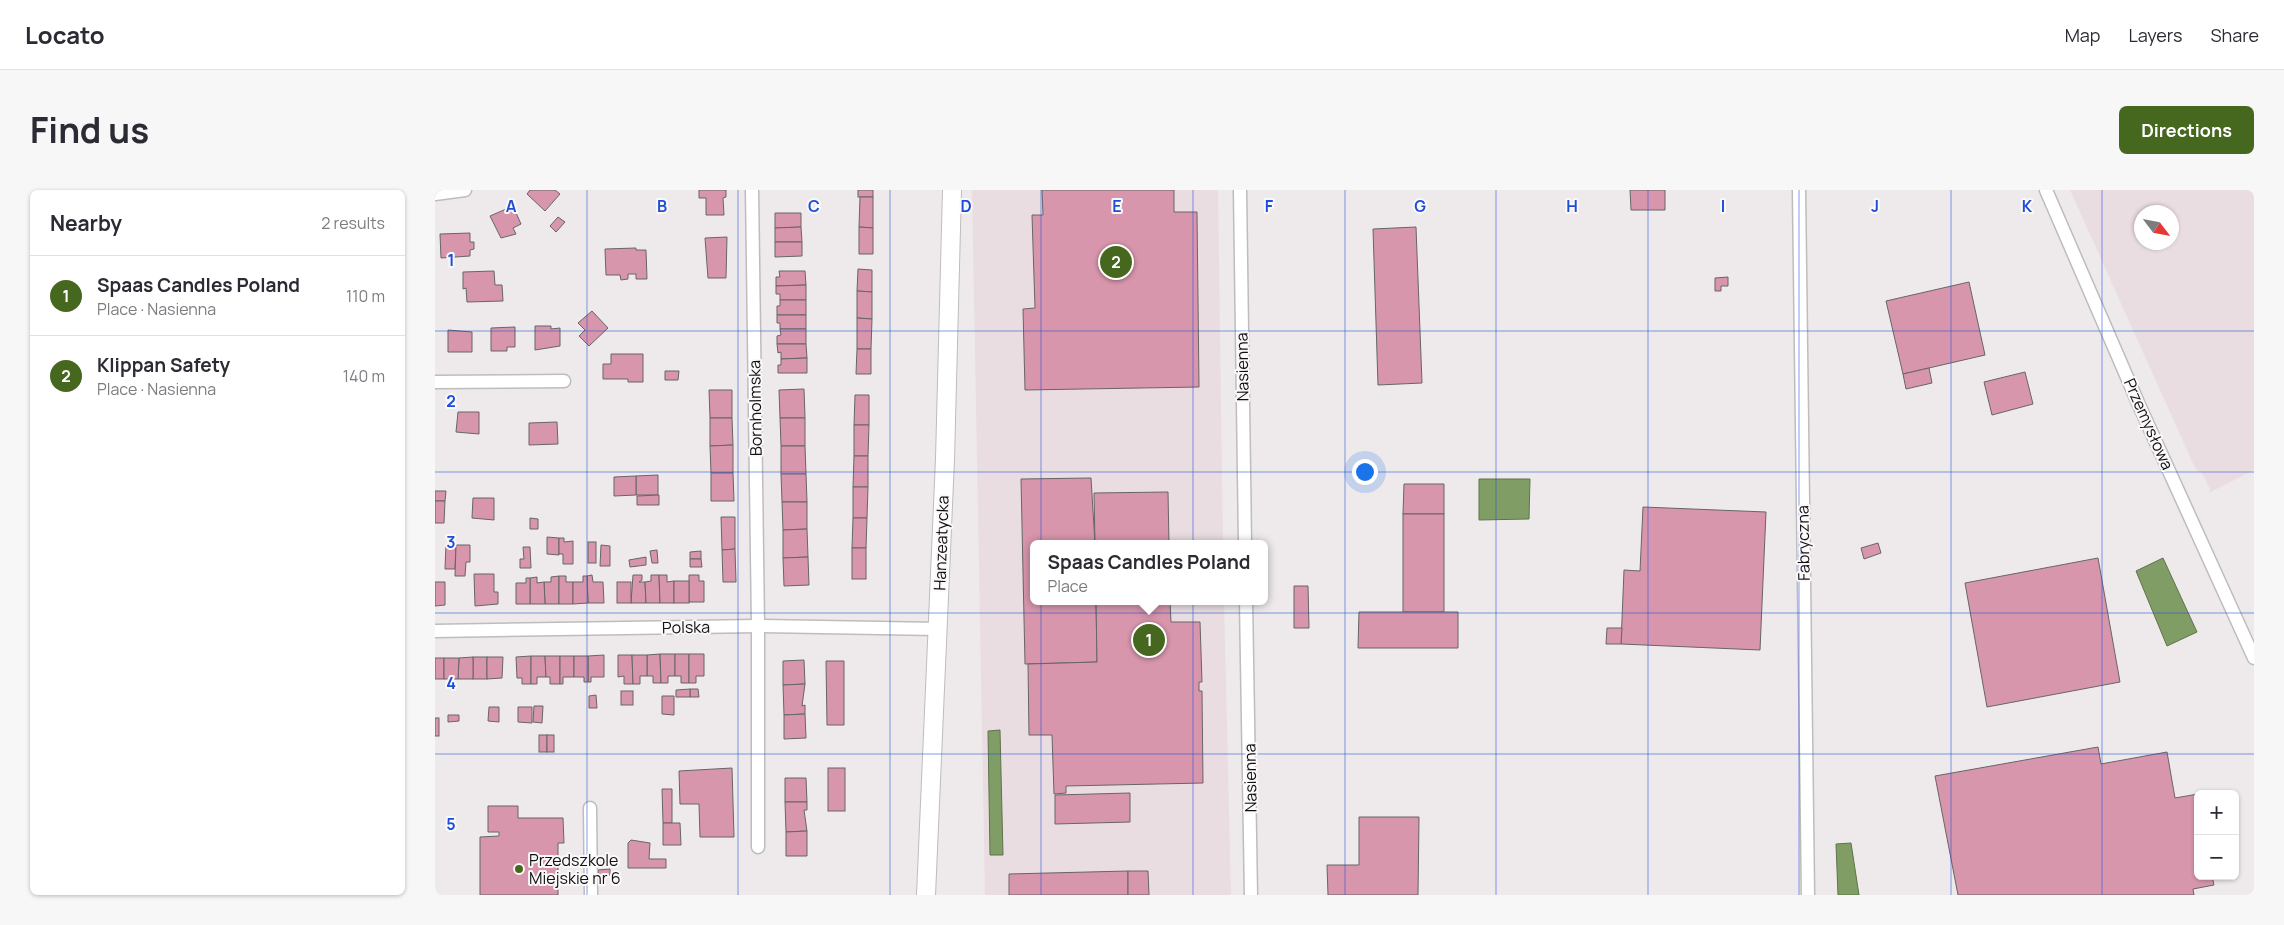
<!DOCTYPE html>
<meta charset="utf-8">
<style>
body{margin:0;font-family:Manrope,sans-serif;background:#f7f7f7;color:#2b2b33}
.controls{position:absolute;right:15px;bottom:15px;display:grid;overflow:hidden;border-radius:8px;box-shadow:0 1px 4px #0004}
.controls button{width:45px;height:45px;display:grid;place-items:center;padding:0;border:0;border-bottom:1px solid #e1e1e2;background:#fff;color:#2b2b33;font:25px sans-serif}
.compass{position:absolute;left:1699px;top:15px;width:45px;height:45px;border-radius:50%;background:#fff;box-shadow:0 1px 4px #0004;rotate:122deg}
.you{position:absolute;left:929px;top:281px;width:18px;height:18px;margin:-12px;border:4px solid #fff;border-radius:50%;background:#1a73e8;box-shadow:0 0 0 8px #1a73e833}
.badge{display:grid;place-items:center;width:32px;height:32px;border-radius:50%;background:#46671e;color:#fff;font-size:16px;font-weight:700}
.pin{position:absolute;translate:-50% -50%;border:2px solid #fff;box-shadow:0 1px 5px #0006}
.popup{position:absolute;left:595px;top:350px;width:238px;height:65px;box-sizing:border-box;display:grid;place-content:center;border-radius:8px;background:#fff;filter:drop-shadow(0 1px 4px #0005);font-size:16px;white-space:nowrap;color:#7c7c81}
.popup b{font-size:19px;color:#2b2b33}
.popup::after{content:'';position:absolute;left:50%;top:100%;margin-left:-10px;border:10px solid transparent;border-top-color:#fff}
.list{margin:0;padding:0;list-style:none}
h2{display:flex;justify-content:space-between;align-items:center;height:65px;margin:0;padding:0 20px;font-size:21px}
h2 small{font-size:16px;font-weight:400;color:#7c7c81}
.list li{display:grid;grid-template-columns:32px 1fr auto;gap:15px;align-items:center;box-sizing:border-box;height:80px;padding:0 20px;border-top:1px solid #e1e1e2}
.list b{display:block;font-size:19px;white-space:nowrap}
.list p{margin:0;font-size:16px;white-space:nowrap;color:#7c7c81}
.list em{font-size:16px;font-style:normal;color:#7c7c81}
.map{position:relative;flex:none;width:1819px;height:705px;overflow:hidden;border-radius:8px}
header{display:flex;align-items:center;gap:30px;box-sizing:border-box;height:70px;padding:0 25px;background:#fff;border-bottom:1px solid #e1e1e2}
header strong{font-size:24px}
nav{display:flex;gap:28px;margin-inline-start:auto;font-size:18px}
.intro{display:flex;align-items:center;justify-content:space-between;box-sizing:border-box;height:120px;padding:0 30px}
h1{margin:0;font-size:35px}
.button{padding:12px 22px;border-radius:8px;background:#46671e;color:#fff;font-size:18px;font-weight:700}
main{display:flex;gap:30px;padding:0 30px}
aside{flex:1;background:#fff;border-radius:8px;box-shadow:0 1px 4px #0004}
.map>svg:first-child{display:block}
.built{fill:#e9dde1;fill-rule:evenodd}
.water{fill:#819d66;stroke:#5f734c}
.building{fill:#d796ac;stroke:#686566}
.lines{fill:none;stroke-linecap:round;stroke-linejoin:round}
.street-casing{stroke:#bfbcbd;stroke-width:15}
.secondary-casing{stroke:#bfbcbd;stroke-width:20}
.street{stroke:#fff;stroke-width:12}
.secondary{stroke:#fff;stroke-width:18}
.grid{fill:none;stroke:#1d4ed8;stroke-width:1;stroke-opacity:0.55}
.poi-dot{fill:#46671e;stroke:#fbf8f9;stroke-width:2}
.labels{text-anchor:middle;stroke-width:4;stroke-linejoin:round;paint-order:stroke}
.street-label{font-size:16px;fill:#111010;stroke:#fbf8f9}
.poi-label{font-size:16px;fill:#111010;stroke:#fbf8f9;text-anchor:start}
.grid-label{font-size:16px;text-anchor:middle;font-weight:bold;fill:#1d4ed8;stroke:#fbf8f9;stroke-width:4;stroke-linejoin:round;paint-order:stroke}
</style>
<header>
<strong>Locato</strong>
<nav><a>Map</a><a>Layers</a><a>Share</a></nav>
</header>
<div class="intro"><h1>Find us</h1><a class="button">Directions</a></div>
<main>
<aside>
<h2>Nearby<small>2 results</small></h2>
<ul class="list">
<li><span class="badge">1</span><div><b>Spaas Candles Poland</b><p>Place · Nasienna</p></div><em>110 m</em></li>
<li><span class="badge">2</span><div><b>Klippan Safety</b><p>Place · Nasienna</p></div><em>140 m</em></li>
</ul>
</aside>
<div class="map">
<svg width="1819" height="705" viewBox="0 0 1819 705">
<rect width="100%" height="100%" fill="#eeeaeb"/>
<g class="built">
<polygon points="537,0 783,0 788,354 599,354 599,411 789,411 796,705 550,705"/>
<path d="M1635,0H1819V280L1774,303L1775,299L1767,283L1761,280ZM1706,22H1736V52H1706Z"/>
</g>
<g class="water">
<polygon points="1044,289 1095,289 1094,329 1044,330"/>
<polygon points="1728,368 1762,442 1732,456 1701,381"/>
<polygon points="565,540 568,665 555,665 553,541"/>
<polygon points="1416,653 1424,705 1403,705 1401,654"/>
</g>
<g class="building">
<polygon points="95,0 120,0 125,4 110,21 92,4"/>
<polygon points="264,0 291,0 291,7 288,8 289,25 271,25 271,8 264,8"/>
<rect x="423" y="0" width="15" height="7"/>
<polygon points="607,0 739,0 739,22 762,22 764,197 590,200 588,119 600,118 597,25 608,25"/>
<polygon points="1195,0 1230,0 1230,20 1196,20"/>
<polygon points="425,7 438,7 438,38 424,37"/>
<polygon points="78,16 86,34 78,38 81,44 66,48 55,26"/>
<polygon points="340,23 366,23 366,37 340,38"/>
<polygon points="123,27 130,32 121,42 115,36"/>
<polygon points="366,37 367,52 340,52 340,38"/>
<polygon points="424,37 438,38 438,64 424,64"/>
<polygon points="981,37 987,193 943,195 938,39"/>
<polygon points="35,43 35,52 39,52 39,59 35,60 35,66 6,68 5,44"/>
<polygon points="292,47 291,88 273,88 270,48"/>
<polygon points="340,52 367,52 367,66 340,67"/>
<polygon points="201,58 201,60 211,60 212,89 201,89 201,84 193,84 193,89 186,90 185,85 171,85 170,59"/>
<polygon points="423,79 437,80 437,102 422,101"/>
<polygon points="59,81 60,95 67,95 68,111 32,112 31,98 28,99 28,82"/>
<polygon points="344,81 370,81 371,95 341,96 341,87 345,87"/>
<polygon points="1293,87 1293,96 1286,96 1286,101 1280,101 1280,88"/>
<polygon points="1534,92 1550,165 1468,184 1451,111"/>
<polygon points="371,95 371,110 345,110 345,104 341,104 341,96"/>
<polygon points="422,101 437,102 437,129 422,128"/>
<polygon points="345,110 371,110 371,125 342,125 342,116 345,116"/>
<polygon points="157,121 173,138 154,156 144,146 150,140 143,133"/>
<polygon points="342,125 371,125 371,139 345,139 345,133 342,133"/>
<polygon points="422,128 437,129 436,159 422,159"/>
<polygon points="100,136 116,136 116,139 125,138 125,156 100,160"/>
<polygon points="80,137 80,157 72,157 72,161 56,161 56,138"/>
<polygon points="345,139 371,139 371,154 342,154 342,146 346,145"/>
<polygon points="13,140 37,142 37,162 13,162"/>
<polygon points="342,154 371,154 372,168 346,169 346,162 343,163"/>
<polygon points="422,159 436,159 436,184 421,184"/>
<polygon points="176,164 208,164 208,192 193,192 193,189 168,189 168,174 176,174"/>
<polygon points="372,168 372,183 343,183 343,175 346,175 346,169"/>
<polygon points="1494,178 1497,193 1471,199 1468,184"/>
<polygon points="230,181 244,181 243,190 230,190"/>
<polygon points="1590,182 1598,214 1557,225 1549,192"/>
<polygon points="369,199 370,228 345,228 344,200"/>
<polygon points="274,200 297,200 297,228 275,228"/>
<polygon points="420,205 434,205 434,235 419,235"/>
<polygon points="23,222 44,222 44,244 21,242"/>
<polygon points="275,228 297,228 298,255 275,256"/>
<polygon points="345,228 370,228 370,256 346,256"/>
<polygon points="122,232 123,254 94,255 94,233"/>
<polygon points="419,235 434,235 433,266 419,266"/>
<polygon points="298,255 298,283 276,283 275,256"/>
<polygon points="346,256 370,256 371,284 346,284"/>
<polygon points="419,266 433,266 433,297 418,297"/>
<polygon points="276,283 298,283 299,311 276,311"/>
<polygon points="346,284 371,284 372,312 347,312"/>
<polygon points="223,285 223,305 201,305 201,286"/>
<polygon points="201,286 201,305 179,306 179,287"/>
<polygon points="656,288 660,354 599,354 599,411 661,411 662,472 590,474 586,289"/>
<polygon points="969,294 1009,294 1009,324 968,324"/>
<polygon points="418,297 433,297 432,328 418,328"/>
<polygon points="0,301 11,301 10,311 0,311"/>
<polygon points="733,302 734,354 660,354 659,303"/>
<polygon points="224,305 224,315 202,315 202,306"/>
<polygon points="38,308 59,308 59,330 37,328"/>
<polygon points="0,311 10,311 9,333 0,333"/>
<polygon points="347,312 372,312 372,339 348,340"/>
<polygon points="1208,317 1331,322 1325,460 1186,454 1189,380 1205,381"/>
<rect x="968" y="324" width="41" height="98"/>
<polygon points="286,327 300,327 300,359 287,360"/>
<polygon points="95,328 103,329 103,339 95,339"/>
<polygon points="418,328 432,328 431,358 417,358"/>
<polygon points="372,339 373,367 348,368 348,340"/>
<polygon points="112,347 124,348 124,365 112,364"/>
<polygon points="124,348 129,348 129,352 138,351 138,374 128,374 128,364 124,364"/>
<rect x="153" y="352" width="8" height="21"/>
<polygon points="1443,353 1446,363 1429,369 1426,358"/>
<polygon points="11,354 21,355 20,379 10,379"/>
<polygon points="21,355 35,355 35,372 31,372 30,386 20,386"/>
<polygon points="166,355 175,356 175,376 165,376"/>
<polygon points="88,357 95,357 96,378 85,378 85,369 89,369"/>
<rect x="417" y="358" width="14" height="31"/>
<polygon points="300,359 301,392 288,392 287,360"/>
<polygon points="222,360 223,373 217,373 215,361"/>
<polygon points="266,361 266,369 255,369 255,362"/>
<polygon points="211,367 211,375 195,377 194,370"/>
<polygon points="373,367 374,395 349,396 348,368"/>
<polygon points="1663,368 1685,492 1552,517 1530,393"/>
<polygon points="255,369 266,369 267,377 255,377"/>
<polygon points="39,384 59,384 59,402 63,402 63,414 40,416"/>
<polygon points="157,385 158,392 168,392 169,413 153,413 152,386"/>
<polygon points="198,385 207,385 207,390 204,392 210,392 211,413 196,413"/>
<polygon points="216,385 224,385 225,413 211,413 210,392 216,391"/>
<polygon points="224,385 232,385 232,392 239,391 239,413 225,413"/>
<polygon points="254,385 264,385 264,391 269,391 269,412 254,412"/>
<polygon points="124,386 124,414 110,414 109,392 116,392 116,387"/>
<polygon points="124,386 131,386 131,392 138,392 138,414 124,414"/>
<polygon points="148,386 152,386 153,413 138,414 138,392 148,392"/>
<polygon points="102,387 102,393 109,392 110,414 95,414 95,388"/>
<polygon points="91,388 95,388 95,414 81,414 81,393 91,393"/>
<rect x="239" y="391" width="15" height="22"/>
<polygon points="0,392 10,392 10,415 0,416"/>
<rect x="182" y="392" width="14" height="21"/>
<polygon points="859,396 873,396 874,438 859,438"/>
<polygon points="661,411 735,411 736,432 765,432 767,492 764,492 764,501 767,501 768,593 631,596 631,603 619,604 617,545 594,545 593,474 662,472"/>
<polygon points="924,422 1023,422 1023,458 923,458"/>
<polygon points="1172,438 1187,438 1186,454 1171,454"/>
<polygon points="225,464 226,493 218,493 218,486 212,486 212,465"/>
<polygon points="225,464 240,464 240,486 233,486 233,493 226,493"/>
<polygon points="240,464 254,464 254,493 246,493 246,486 240,486"/>
<polygon points="254,464 269,464 269,486 261,486 261,493 254,493"/>
<polygon points="169,465 169,487 156,487 156,492 153,492 153,466"/>
<polygon points="183,465 197,465 198,494 189,494 189,486 183,487"/>
<polygon points="197,465 212,465 212,486 205,486 205,494 198,494"/>
<polygon points="96,466 96,494 87,494 87,488 82,488 81,467"/>
<polygon points="96,466 110,466 111,487 102,487 102,494 96,494"/>
<polygon points="110,466 125,466 125,494 115,494 115,487 111,487"/>
<polygon points="125,466 139,466 139,487 128,487 128,494 125,494"/>
<polygon points="139,466 153,466 153,492 149,492 149,487 139,487"/>
<rect x="38" y="467" width="14" height="22"/>
<polygon points="38,467 38,489 23,489 24,468"/>
<polygon points="52,467 68,467 67,488 52,489"/>
<rect x="0" y="468" width="9" height="21"/>
<polygon points="9,468 24,468 23,489 9,489"/>
<polygon points="369,470 370,494 348,495 348,471"/>
<polygon points="391,471 409,471 409,535 392,535"/>
<polygon points="370,494 367,516 370,515 370,524 349,525 348,495"/>
<polygon points="255,499 263,499 264,507 255,507"/>
<polygon points="255,499 255,507 241,507 241,500"/>
<rect x="186" y="501" width="12" height="14"/>
<polygon points="161,505 162,518 154,518 154,506"/>
<polygon points="227,506 239,506 239,525 227,524"/>
<polygon points="99,516 108,516 107,533 98,532"/>
<polygon points="54,517 64,517 64,532 53,531"/>
<polygon points="83,517 97,517 97,533 83,532"/>
<polygon points="370,524 371,548 349,549 349,525"/>
<polygon points="13,525 24,525 24,531 13,532"/>
<rect x="0" y="528" width="4" height="18"/>
<rect x="104" y="545" width="8" height="17"/>
<rect x="112" y="545" width="7" height="17"/>
<polygon points="1663,557 1666,574 1732,562 1740,608 1763,604 1763,686 1777,686 1779,695 1758,699 1759,705 1523,705 1500,586"/>
<polygon points="297,578 299,647 265,647 264,614 245,614 244,581"/>
<rect x="393" y="578" width="17" height="43"/>
<polygon points="350,588 371,588 372,612 350,612"/>
<polygon points="227,599 237,599 237,633 228,633"/>
<polygon points="695,603 695,632 620,634 620,605"/>
<polygon points="350,612 372,612 372,620 369,620 372,641 351,642"/>
<polygon points="53,616 83,616 83,628 128,628 129,653 123,653 123,705 45,705 45,647 64,646 64,642 53,642"/>
<polygon points="924,627 984,627 983,705 893,705 892,675 924,675"/>
<polygon points="228,633 245,633 246,655 228,655"/>
<polygon points="372,641 372,666 351,666 351,642"/>
<polygon points="196,650 215,653 214,669 231,669 231,678 193,678 193,653"/>
<polygon points="175,679 175,685 164,686 163,680"/>
<polygon points="693,681 693,705 574,705 574,684"/>
<polygon points="693,681 713,681 714,705 693,705"/>
</g>
<g class="lines">
<defs>
<g id="street">
<polyline points="317,0 323,436 323,657"/>
<polyline points="805,0 810,354"/>
<polyline points="1364,0 1373,705"/>
<polyline points="1611,0 1704,215 1819,468"/>
<polyline points="0,4 30,0"/>
<polyline points="0,192 129,191"/>
<polyline points="811,411 816,705"/>
<polyline points="0,441 323,436 503,439"/>
<polyline points="155,618 156,705"/>
</g>
<polyline id="secondary" points="491,705 510,269 517,0"/>
</defs>
<use href="#street" class="street-casing"/>
<use href="#secondary" class="secondary-casing"/>
<use href="#street" class="street"/>
<use href="#secondary" class="secondary"/>
</g>
<path class="grid" d="M152,0V705M303,0V705M455,0V705M606,0V705M758,0V705M910,0V705M1061,0V705M1213,0V705M1364,0V705M1516,0V705M1667,0V705M0,141H1819M0,282H1819M0,423H1819M0,564H1819"/>
<circle class="poi-dot" cx="84" cy="679" r="5"/>
<g class="labels">
<g class="street-label">
<text transform="translate(807 177) rotate(-91)" y="6">Nasienna</text>
<text transform="translate(320 218) rotate(-91)" y="6">Bornholmska</text>
<text transform="translate(1714 234) rotate(66)" y="6">Przemysłowa</text>
<text transform="translate(506 353) rotate(-88)" y="6">Hanzeatycka</text>
<text transform="translate(1368 353) rotate(-91)" y="6">Fabryczna</text>
<text transform="translate(251 437) rotate(-1)" y="6">Polska</text>
<text transform="translate(815 588) rotate(-91)" y="6">Nasienna</text>
</g>
<g class="poi-label">
<text x="94" y="676">Przedszkole<tspan x="94" dy="18">Miejskie nr 6</tspan></text>
</g>
</g>
<g class="grid-label">
<text x="76" y="22">A</text>
<text x="227" y="22">B</text>
<text x="379" y="22">C</text>
<text x="531" y="22">D</text>
<text x="682" y="22">E</text>
<text x="834" y="22">F</text>
<text x="985" y="22">G</text>
<text x="1137" y="22">H</text>
<text x="1288" y="22">I</text>
<text x="1440" y="22">J</text>
<text x="1592" y="22">K</text>
<text x="16" y="76">1</text>
<text x="16" y="217">2</text>
<text x="16" y="358">3</text>
<text x="16" y="499">4</text>
<text x="16" y="640">5</text>
</g>
</svg>
<div class="controls">
<button>+</button>
<button>−</button>
</div>
<svg class="compass" viewBox="-18 -18 36 36"><path d="M0-13l5 13h-10z" fill="#e53935"/><path d="M0 13l5-13h-10z" fill="#7c7c81"/></svg>
<div class="you"></div>
<div class="pin badge" style="left:714px;top:450px">1</div>
<div class="popup"><b>Spaas Candles Poland</b>Place</div>
<div class="pin badge" style="left:681px;top:72px">2</div>
</div>
</main>
